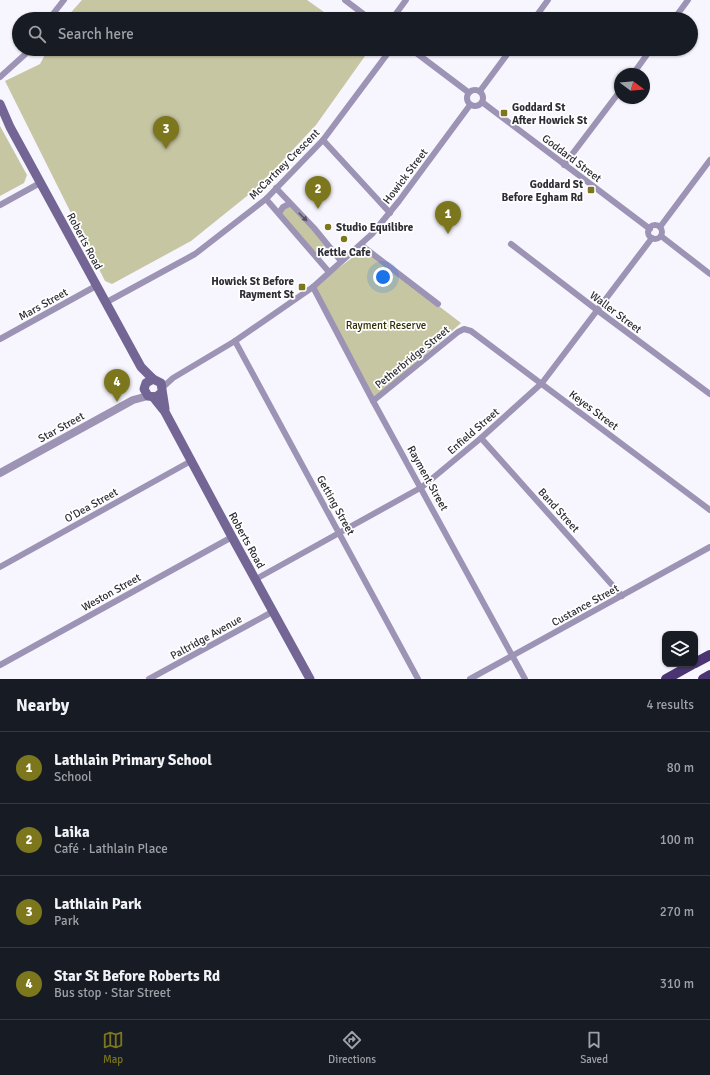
<!DOCTYPE html>
<meta charset="utf-8">
<style>
body{margin:0;font-family:Signika,sans-serif;background:#20242c;color:#f1f3f6}
.controls{position:absolute;right:12px;bottom:12px;display:grid;overflow:hidden;border-radius:8px;box-shadow:0 1px 3px #0004}
.controls button{width:36px;height:36px;display:grid;place-items:center;padding:0;border:0;border-bottom:1px solid #363941;background:#171b24;color:#f1f3f6;font:20px sans-serif}
.compass{position:absolute;left:614px;top:68px;width:36px;height:36px;border-radius:50%;background:#171b24;box-shadow:0 1px 3px #0004;rotate:106deg}
.you{position:absolute;left:383px;top:277px;width:14px;height:14px;margin:-10px;border:3px solid #fff;border-radius:50%;background:#1a73e8;box-shadow:0 0 0 6px #1a73e833}
.badge{display:grid;place-items:center;width:26px;height:26px;border-radius:50%;background:#7c771c;color:#fff;font-size:13px;font-weight:700}
.pin{position:absolute;translate:-50% -33px;filter:drop-shadow(0 1px 2px #0008)}
.pin::after{content:'';position:absolute;top:21px;width:14px;height:12px;background:inherit;clip-path:polygon(0 0,100% 0,50% 100%)}
.list{margin:0;padding:0;list-style:none}
h2{display:flex;justify-content:space-between;align-items:center;height:52px;margin:0;padding:0 16px;font-size:17px}
h2 small{font-size:13px;font-weight:400;color:#9ea1a6}
.list li{display:grid;grid-template-columns:26px 1fr auto;gap:12px;align-items:center;box-sizing:border-box;height:72px;padding:0 16px;border-top:1px solid #363941}
.list b{display:block;font-size:15px;white-space:nowrap}
.list p{margin:0;font-size:13px;white-space:nowrap;color:#9ea1a6}
.list em{font-size:13px;font-style:normal;color:#9ea1a6}
.icon{flex:none;width:22px;height:22px;fill:none;stroke:currentColor;stroke-width:2;stroke-linecap:round;stroke-linejoin:round}
.map{position:relative;flex:none;width:710px;height:679px;overflow:hidden}
.search{position:absolute;background:#171b24;box-shadow:0 1px 3px #0004;left:12px;right:12px;top:12px;height:44px;display:flex;align-items:center;gap:10px;box-sizing:border-box;padding:0 14px;border-radius:22px;color:#9ea1a6;font-size:15px}
.sheet{height:340px;background:#171b24}
nav{display:flex;justify-content:space-around;align-items:center;box-sizing:border-box;height:56px;border-top:1px solid #363941;background:#171b24;font-size:11px;color:#9ea1a6}
nav a{display:grid;justify-items:center;gap:2px}
nav .on{color:#7c771c}
.map>svg:first-child{display:block}
.green{fill:#c7c6a3}
.lines{fill:none;stroke-linecap:round;stroke-linejoin:round}
.minor{stroke:#9d94b5;stroke-width:6}
.tertiary{stroke:#9d94b5;stroke-width:8}
.secondary{stroke:#736594;stroke-width:9}
.trunk{stroke:#4a3471;stroke-width:10}
.oneway{fill:#565162}
.poi-dot{fill:#7c771c;stroke:#fff;stroke-width:1.5}
.labels{text-anchor:middle;stroke-width:3.5;stroke-linejoin:round;paint-order:stroke}
.poi-label{font-size:11px;font-weight:bold;fill:#2f2d35;stroke:#fff;text-anchor:start}
.street-label{font-size:11px;fill:#2f2d35;stroke:#fff}
.park-label{font-size:11px;fill:#312e00;stroke:#fff}
</style>
<div class="map">
<svg width="710" height="679" viewBox="0 0 710 679">
<rect width="100%" height="100%" fill="#f7f5fe"/>
<g class="green">
<polygon points="82,0 307,0 334,19 65,19"/>
<polygon points="48,49 370,49 316,125 257,188 191,241 112,284 105,281 5,81 40,64"/>
<polygon points="0,126 27,175 24,183 0,196"/>
<polygon points="289,204 330,248 317,257 279,213"/>
<polygon points="364,249 461,323 373,401 313,287"/>
</g>
<g class="lines">
<g class="minor">
<polyline points="345,0 370,19"/>
<polyline points="49,19 64,0"/>
<polyline points="392,19 406,0"/>
<polyline points="534,19 548,0"/>
<polyline points="674,19 688,0"/>
<polyline points="411,49 468,92"/>
<polyline points="633,74 651,49"/>
<polyline points="0,77 31,49"/>
<circle cx="475" cy="98" r="8"/>
<polyline points="480,91 511,49"/>
<polyline points="482,102 650,229"/>
<polyline points="323,140 390,213"/>
<polyline points="564,165 620,91"/>
<polyline points="276,188 314,228 341,261"/>
<polyline points="266,199 329,272"/>
<polyline points="0,205 40,183"/>
<polyline points="279,213 283,207 289,204"/>
<circle cx="655" cy="232" r="7"/>
<polyline points="660,227 710,160"/>
<polyline points="661,236 710,274"/>
<polyline points="511,244 597,310 710,394"/>
<polyline points="361,245 438,304"/>
<polyline points="317,257 330,248"/>
<polyline points="313,287 373,401 525,679"/>
<polyline points="105,303 195,254 266,199 323,140 391,49"/>
<polyline points="0,339 96,286"/>
<polyline points="235,341 418,679"/>
<polyline points="162,388 173,378 235,341 313,287 372,234 399,201 470,105"/>
<polyline points="373,401 458,332 464,329 471,331 710,510"/>
<polyline points="481,438 622,596"/>
<polyline points="0,567 191,461"/>
<polyline points="256,579 422,487 481,438 542,383 652,238"/>
<polyline points="0,665 232,537"/>
<polyline points="149,679 272,612"/>
<polyline points="470,679 710,547"/>
</g>
<polyline class="tertiary" points="0,473 133,400 148,396"/>
<g class="secondary">
<polyline points="0,104 10,127 141,367 153,379"/>
<polyline points="161,393 156,397 148,396 144,389 146,383 153,379 161,383 165,409"/>
<polyline points="153,397 165,412 232,537 310,679"/>
</g>
<g class="trunk">
<polyline points="695,663 710,655"/>
<polyline points="666,679 693,664"/>
<polyline points="703,679 710,675"/>
</g>
</g>
<defs><path id="oneway-solid" d="M-6-.8H1V-3.2L6.5 0L1 3.2V.8H-6Z"/></defs>
<use class="oneway" href="#oneway-solid" transform="translate(303 217) rotate(45)"/>
<g class="poi-dot">
<rect x="500" y="109" width="8" height="8" rx="2"/>
<rect x="587" y="186" width="8" height="8" rx="2"/>
<circle cx="328" cy="227" r="4"/>
<circle cx="344" cy="239" r="4"/>
<rect x="298" y="283" width="8" height="8" rx="2"/>
</g>
<g class="labels">
<g class="poi-label">
<text x="512" y="111">Goddard St<tspan x="512" dy="13">After Howick St</tspan></text>
<text x="583" y="188" text-anchor="end">Goddard St<tspan x="583" dy="13">Before Egham Rd</tspan></text>
<text x="336" y="231">Studio Equilibre</text>
<text x="344" y="256" text-anchor="middle">Kettle Cafe</text>
<text x="294" y="285" text-anchor="end">Howick St Before<tspan x="294" dy="13">Rayment St</tspan></text>
</g>
<g class="street-label">
<text transform="translate(572 158) rotate(37)" y="4">Goddard Street</text>
<text transform="translate(284 164) rotate(-45)" y="4">McCartney Crescent</text>
<text transform="translate(405 176) rotate(-53)" y="4">Howick Street</text>
<text transform="translate(85 241) rotate(62)" y="4">Roberts Road</text>
<text transform="translate(43 304) rotate(-29)" y="4">Mars Street</text>
<text transform="translate(616 312) rotate(37)" y="4">Waller Street</text>
<text transform="translate(412 357) rotate(-39)" y="4">Petherbridge Street</text>
<text transform="translate(594 410) rotate(37)" y="4">Keyes Street</text>
<text transform="translate(61 427) rotate(-29)" y="4">Star Street</text>
<text transform="translate(473 431) rotate(-41)" y="4">Enfield Street</text>
<text transform="translate(428 478) rotate(61)" y="4">Rayment Street</text>
<text transform="translate(91 505) rotate(-29)" y="4">O'Dea Street</text>
<text transform="translate(336 505) rotate(61)" y="4">Getting Street</text>
<text transform="translate(559 510) rotate(48)" y="4">Band Street</text>
<text transform="translate(247 540) rotate(61)" y="4">Roberts Road</text>
<text transform="translate(111 592) rotate(-29)" y="4">Weston Street</text>
<text transform="translate(585 605) rotate(-29)" y="4">Custance Street</text>
<text transform="translate(206 637) rotate(-29)" y="4">Paltridge Avenue</text>
</g>
<g class="park-label">
<text x="386" y="329">Rayment Reserve</text>
</g>
</g>
</svg>
<div class="controls">
<button><svg class="icon" aria-label="layers" viewBox="0 0 24 24"><path d="M12 4l9 5-9 5-9-5zM3 14l9 5 9-5"/></svg></button>
</div>
<svg class="compass" viewBox="-18 -18 36 36"><path d="M0-13l5 13h-10z" fill="#e53935"/><path d="M0 13l5-13h-10z" fill="#9ea1a6"/></svg>
<div class="you"></div>
<div class="pin badge" style="left:448px;top:234px">1</div>
<div class="pin badge" style="left:318px;top:209px">2</div>
<div class="pin badge" style="left:166px;top:149px">3</div>
<div class="pin badge" style="left:117px;top:402px">4</div>
<div class="search"><svg class="icon" aria-label="search" viewBox="0 0 24 24"><circle cx="10" cy="10" r="6"/><path d="M15 15l6 6"/></svg>Search here</div>
</div>
<section class="sheet">
<h2>Nearby<small>4 results</small></h2>
<ul class="list">
<li><span class="badge">1</span><div><b>Lathlain Primary School</b><p>School</p></div><em>80 m</em></li>
<li><span class="badge">2</span><div><b>Laika</b><p>Café · Lathlain Place</p></div><em>100 m</em></li>
<li><span class="badge">3</span><div><b>Lathlain Park</b><p>Park</p></div><em>270 m</em></li>
<li><span class="badge">4</span><div><b>Star St Before Roberts Rd</b><p>Bus stop · Star Street</p></div><em>310 m</em></li>
</ul>
</section>
<nav>
<a class="on"><svg class="icon" aria-label="map" viewBox="0 0 24 24"><path d="M3 6l6-2 6 2 6-2v14l-6 2-6-2-6 2zM9 4v14M15 6v14"/></svg>Map</a>
<a><svg class="icon" aria-label="directions" viewBox="0 0 24 24"><path d="M12 3l9 9-9 9-9-9zM9 14v-3h6M13 9l2 2-2 2"/></svg>Directions</a>
<a><svg class="icon" aria-label="saved" viewBox="0 0 24 24"><path d="M7 4h10v16l-5-4-5 4z"/></svg>Saved</a>
</nav>
